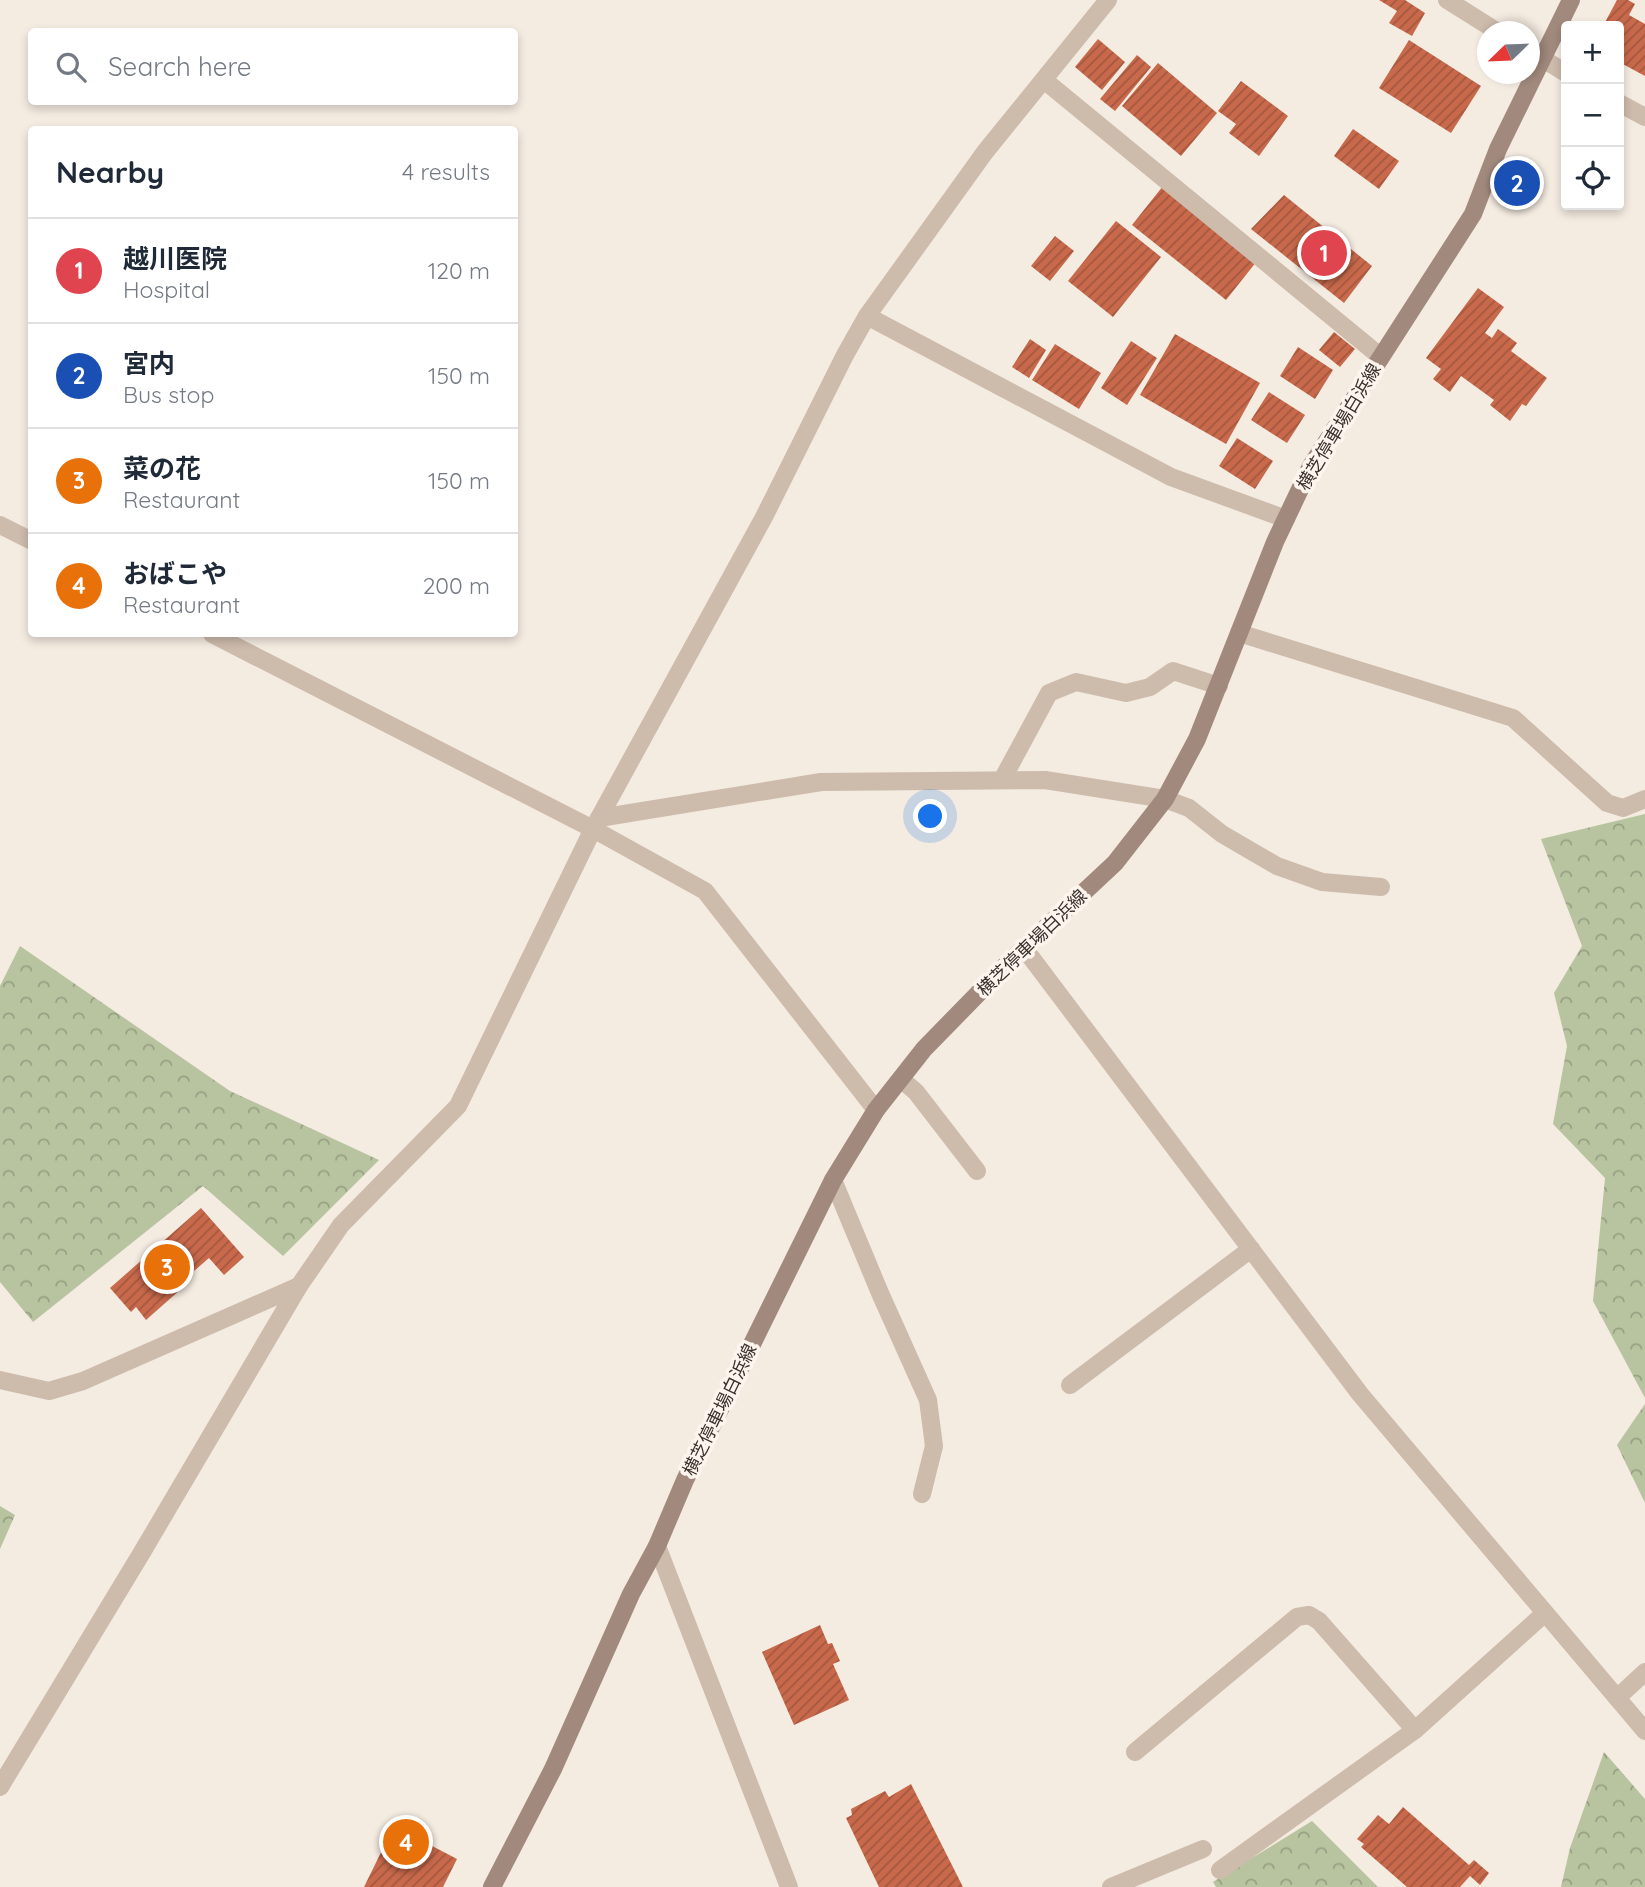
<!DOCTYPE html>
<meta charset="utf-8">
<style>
body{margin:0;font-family:Quicksand,"Noto Sans JP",sans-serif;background:#f6f6f7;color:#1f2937}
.controls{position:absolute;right:21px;top:21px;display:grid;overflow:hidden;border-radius:7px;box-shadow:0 4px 10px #0003}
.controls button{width:63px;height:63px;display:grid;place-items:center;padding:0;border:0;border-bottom:2px solid #e0e1e3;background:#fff;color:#1f2937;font:35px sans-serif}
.compass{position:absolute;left:1477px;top:21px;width:63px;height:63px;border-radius:50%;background:#fff;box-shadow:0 4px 10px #0003;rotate:247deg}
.you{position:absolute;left:931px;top:817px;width:24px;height:24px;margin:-18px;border:5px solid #fff;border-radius:50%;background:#1a73e8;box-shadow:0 0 0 10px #1a73e833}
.badge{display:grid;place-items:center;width:46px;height:46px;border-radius:50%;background:#1f5a5e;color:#fff;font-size:23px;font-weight:700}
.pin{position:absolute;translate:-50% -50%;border:4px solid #fff;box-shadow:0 2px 7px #0006}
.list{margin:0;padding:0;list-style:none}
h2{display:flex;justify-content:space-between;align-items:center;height:91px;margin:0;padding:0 28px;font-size:30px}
h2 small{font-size:23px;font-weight:400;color:#747a83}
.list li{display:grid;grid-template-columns:46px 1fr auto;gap:21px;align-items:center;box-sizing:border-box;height:105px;padding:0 28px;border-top:2px solid #e0e1e3}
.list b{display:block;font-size:26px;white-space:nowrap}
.list p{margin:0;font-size:23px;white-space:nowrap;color:#747a83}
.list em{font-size:23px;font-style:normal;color:#747a83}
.icon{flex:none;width:38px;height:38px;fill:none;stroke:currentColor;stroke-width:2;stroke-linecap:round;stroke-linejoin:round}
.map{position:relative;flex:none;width:1645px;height:1887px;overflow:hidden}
.search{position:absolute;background:#fff;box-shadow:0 4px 10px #0003;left:28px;top:28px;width:490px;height:77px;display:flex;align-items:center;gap:18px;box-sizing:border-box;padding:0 24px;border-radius:7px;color:#747a83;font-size:26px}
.panel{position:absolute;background:#fff;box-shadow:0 4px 10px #0003;left:28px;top:126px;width:490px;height:511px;border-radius:7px}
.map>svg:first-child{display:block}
.forest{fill:url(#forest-crowns)}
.building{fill:url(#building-hatch)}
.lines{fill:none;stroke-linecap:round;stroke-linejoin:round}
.lane{stroke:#cdbbac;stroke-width:18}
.street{stroke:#cdbbac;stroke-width:18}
.secondary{stroke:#a18a7d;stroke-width:18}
.labels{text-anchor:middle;stroke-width:7;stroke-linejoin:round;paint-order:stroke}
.street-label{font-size:18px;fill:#3b302b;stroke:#fbf5ee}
</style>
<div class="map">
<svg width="1645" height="1887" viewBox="0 0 1645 1887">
<defs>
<pattern id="forest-crowns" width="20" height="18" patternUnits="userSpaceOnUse" patternTransform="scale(1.75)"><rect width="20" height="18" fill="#b8c4a0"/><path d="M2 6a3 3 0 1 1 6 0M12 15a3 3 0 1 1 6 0" fill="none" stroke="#97a083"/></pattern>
<pattern id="building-hatch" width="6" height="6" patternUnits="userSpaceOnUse" patternTransform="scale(1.75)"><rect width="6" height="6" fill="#c8694b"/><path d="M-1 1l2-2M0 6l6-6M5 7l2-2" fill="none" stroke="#a4573f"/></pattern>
</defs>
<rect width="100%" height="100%" fill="#f4ebe1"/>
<g class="forest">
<polygon points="1645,814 1645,1398 1593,1301 1605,1178 1553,1124 1567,1046 1554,993 1582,946 1541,839"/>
<polygon points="20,946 230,1091 379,1160 283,1256 203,1186 33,1322 0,1282 0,986"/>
<polygon points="1645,1404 1645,1503 1617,1445"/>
<polygon points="0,1506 15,1515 0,1549"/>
<polygon points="1604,1752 1645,1799 1645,1887 1561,1887 1570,1848"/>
<polygon points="1312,1821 1378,1887 1216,1887 1213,1882"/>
</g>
<g class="building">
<polygon points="1379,0 1405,0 1425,13 1412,36 1389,23 1397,11"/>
<polygon points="1617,0 1628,0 1635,4 1629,15 1645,24 1645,76 1619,62 1619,26 1603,26"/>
<polygon points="1098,39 1125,62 1102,90 1075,67"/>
<polygon points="1409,40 1481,86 1451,133 1379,88"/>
<polygon points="1137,55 1151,67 1115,111 1100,99"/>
<polygon points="1158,63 1217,113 1181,156 1122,106"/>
<polygon points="1241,81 1288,116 1259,156 1229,133 1236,124 1218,111"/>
<polygon points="1353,129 1399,161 1379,189 1334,156"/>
<polygon points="1163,186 1257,261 1226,300 1132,225"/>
<polygon points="1284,195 1372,266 1344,303 1251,229"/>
<polygon points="1116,221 1161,257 1113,317 1068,281"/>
<polygon points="1055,236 1074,251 1050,281 1031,266"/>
<polygon points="1478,288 1504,307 1485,333 1492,338 1498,329 1517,343 1511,351 1547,378 1526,406 1522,404 1510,421 1490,405 1494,400 1461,376 1450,392 1433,379 1441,369 1426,358"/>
<polygon points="1334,332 1355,349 1340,367 1319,350"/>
<polygon points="1175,334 1260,383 1226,444 1140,395"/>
<polygon points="1030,339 1046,350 1029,378 1012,367"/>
<polygon points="1131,341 1157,358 1127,405 1101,388"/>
<polygon points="1055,344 1101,373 1079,409 1032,380"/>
<polygon points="1298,347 1333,370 1315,399 1280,376"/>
<polygon points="1269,392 1305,415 1287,443 1251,420"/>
<polygon points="1237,438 1273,461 1255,489 1219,466"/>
<polygon points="201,1208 244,1257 224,1275 209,1258 187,1277 190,1281 146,1320 136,1307 131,1312 110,1288"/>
<polygon points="820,1625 828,1644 832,1643 840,1661 833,1664 849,1700 794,1725 762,1652"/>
<polygon points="911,1784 963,1887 879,1887 846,1818 852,1815 851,1809 885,1791 889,1797"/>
<polygon points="1403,1807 1469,1865 1474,1860 1489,1873 1480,1885 1470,1876 1460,1887 1407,1887 1361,1847 1364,1844 1357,1839 1378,1815 1389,1824"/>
<polygon points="394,1826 457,1859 443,1887 364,1887"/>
</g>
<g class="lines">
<g class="lane">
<polyline points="1447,0 1498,32"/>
<polyline points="1530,51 1566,73"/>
<polyline points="1044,80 1381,357"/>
<polyline points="1619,103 1645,117"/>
<polyline points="867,316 1171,477 1286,519"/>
<polyline points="1002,780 1049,693 1076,682 1126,693 1150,687 1173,671 1219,686"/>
<polyline points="599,818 821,782 1045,780 1165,799 1189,808 1222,834 1277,866 1322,882 1381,887"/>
<polyline points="901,1079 916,1092 977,1171"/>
<polyline points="833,1180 880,1293 928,1400 934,1446 922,1494"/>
<polyline points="1070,1385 1251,1249"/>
<polyline points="1135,1752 1297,1617 1309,1615 1319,1621 1415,1730"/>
<polyline points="1220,1870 1415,1730 1545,1613"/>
<polyline points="1111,1887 1203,1849"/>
</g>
<g class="street">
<polyline points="0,525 32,541"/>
<polyline points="1239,633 1513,718 1607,803 1623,808 1645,799"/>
<polyline points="212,634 593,829 705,891 876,1110"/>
<polyline points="1024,948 1360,1394 1645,1731"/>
<polyline points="0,1380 49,1391 83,1381 299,1286"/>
<polyline points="657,1546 789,1887"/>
<polyline points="1617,1698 1645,1672"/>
<polyline points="0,1787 141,1554 299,1286 341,1225 458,1106 593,829 764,517 845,355 867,316 985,152 1108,0"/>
</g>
<polyline class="secondary" points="492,1887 553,1769 631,1594 657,1546 685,1480 833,1180 876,1110 924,1049 1007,964 1115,863 1165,799 1197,739 1275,542 1311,466 1473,214 1498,149 1571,0"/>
</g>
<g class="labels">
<g class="street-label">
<text transform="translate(1339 427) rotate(-59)" y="6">横芝停車場白浜線</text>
<text transform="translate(1032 943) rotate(-44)" y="6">横芝停車場白浜線</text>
<text transform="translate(720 1410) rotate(-64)" y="6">横芝停車場白浜線</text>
</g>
</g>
</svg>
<div class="controls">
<button>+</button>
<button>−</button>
<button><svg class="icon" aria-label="locate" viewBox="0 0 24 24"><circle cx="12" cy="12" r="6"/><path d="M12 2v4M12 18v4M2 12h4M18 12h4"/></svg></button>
</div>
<svg class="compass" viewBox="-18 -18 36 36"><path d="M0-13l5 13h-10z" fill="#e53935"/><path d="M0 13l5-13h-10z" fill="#747a83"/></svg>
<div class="you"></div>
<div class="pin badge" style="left:1324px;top:253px;background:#e0444e">1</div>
<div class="pin badge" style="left:1517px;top:183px;background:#1a4fb4">2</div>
<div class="pin badge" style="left:167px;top:1267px;background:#e8710a">3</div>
<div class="pin badge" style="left:406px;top:1842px;background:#e8710a">4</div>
<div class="search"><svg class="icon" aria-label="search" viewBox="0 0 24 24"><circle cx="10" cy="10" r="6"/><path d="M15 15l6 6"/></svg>Search here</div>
<section class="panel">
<h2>Nearby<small>4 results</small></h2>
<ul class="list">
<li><span class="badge" style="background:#e0444e">1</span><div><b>越川医院</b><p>Hospital</p></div><em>120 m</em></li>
<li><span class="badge" style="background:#1a4fb4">2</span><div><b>宮内</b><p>Bus stop</p></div><em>150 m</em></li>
<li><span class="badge" style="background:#e8710a">3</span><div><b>菜の花</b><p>Restaurant</p></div><em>150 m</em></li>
<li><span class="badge" style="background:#e8710a">4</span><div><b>おばこや</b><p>Restaurant</p></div><em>200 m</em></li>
</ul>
</section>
</div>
